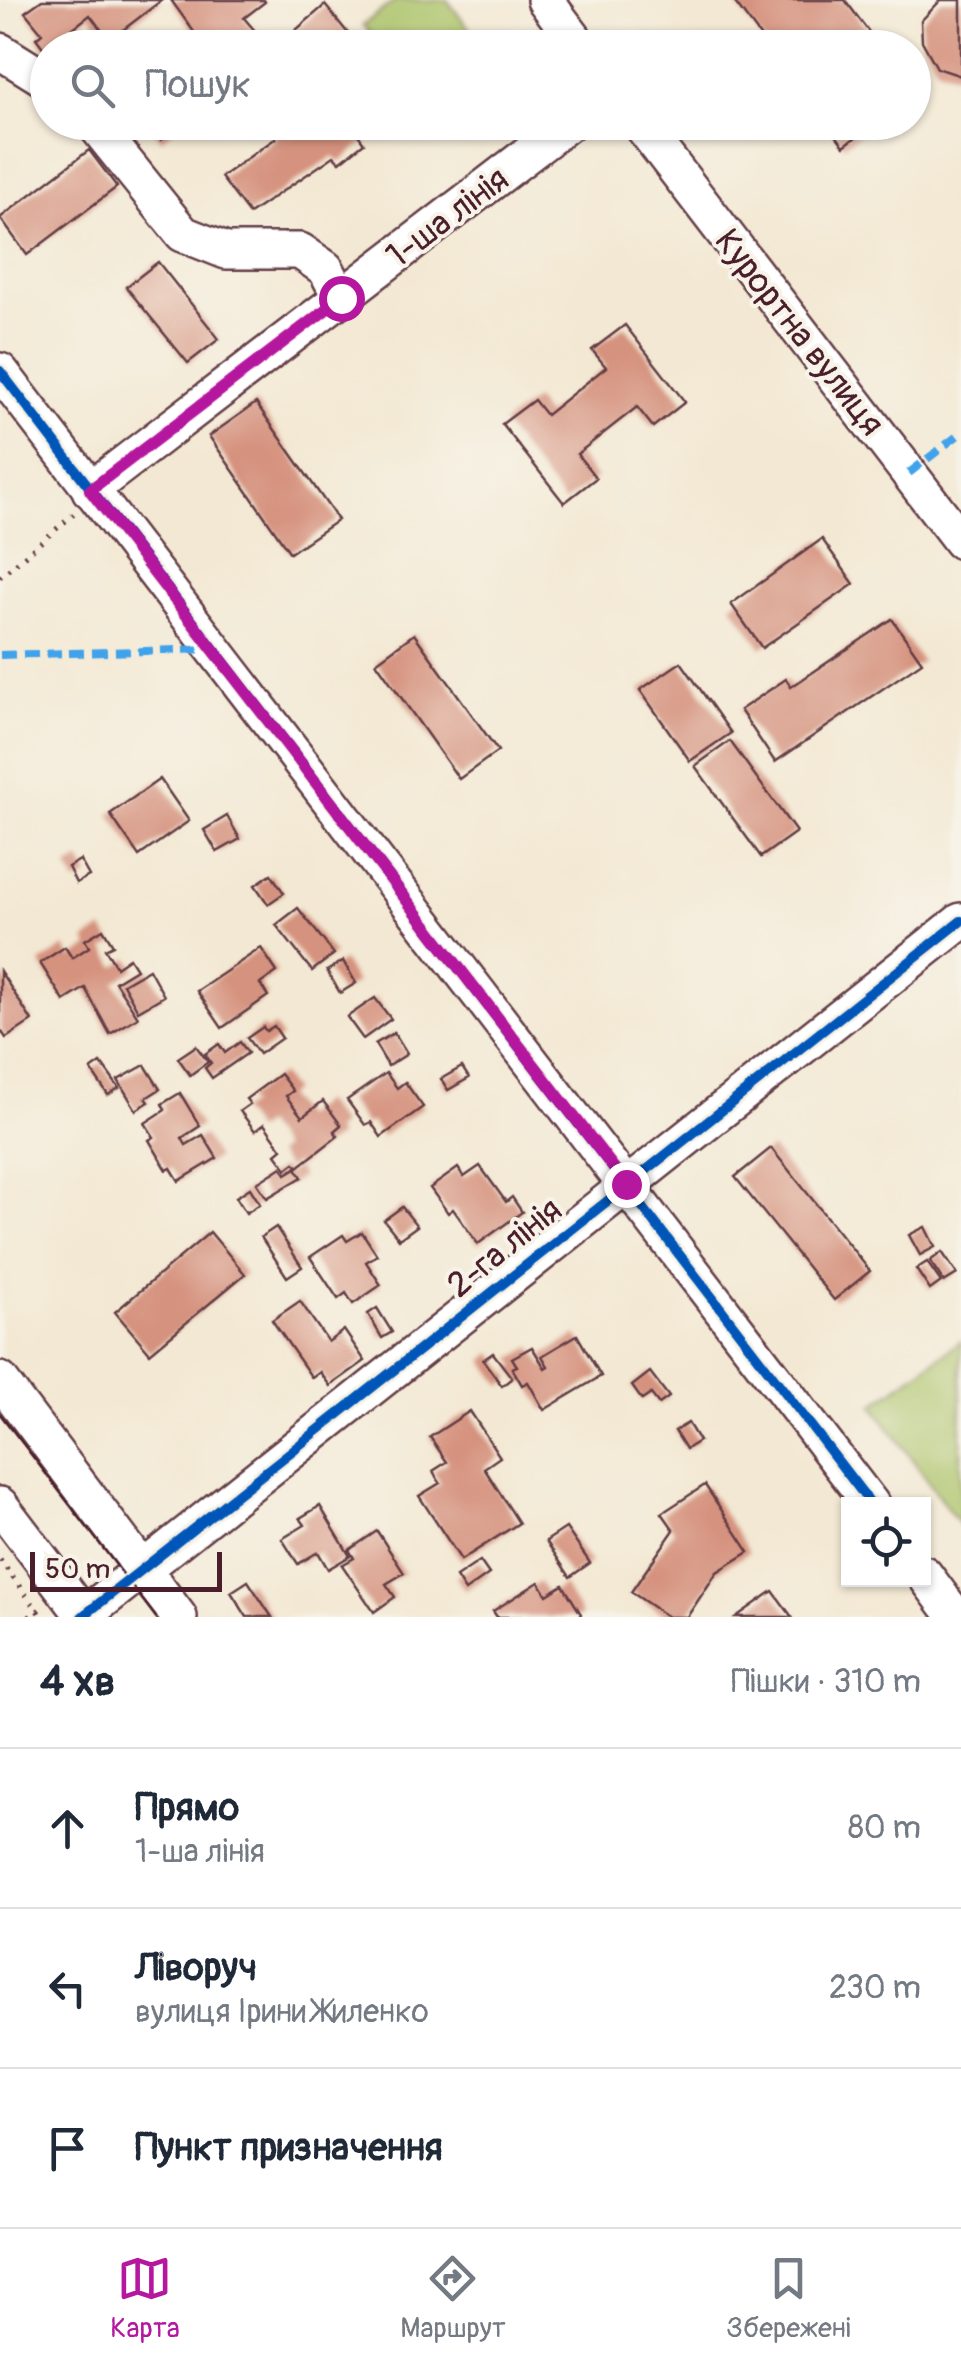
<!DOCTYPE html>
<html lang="uk">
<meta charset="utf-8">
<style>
body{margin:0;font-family:Pangolin,sans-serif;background:#f6f6f7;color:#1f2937}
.controls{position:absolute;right:30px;bottom:30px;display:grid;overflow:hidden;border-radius:0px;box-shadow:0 2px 8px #0004}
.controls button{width:90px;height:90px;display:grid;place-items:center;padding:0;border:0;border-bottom:2px solid #e0e1e3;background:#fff;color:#1f2937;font:50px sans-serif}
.scale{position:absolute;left:30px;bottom:25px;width:192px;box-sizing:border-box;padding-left:10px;border:5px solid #4a1f2b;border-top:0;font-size:28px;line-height:35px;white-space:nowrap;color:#4a1f2b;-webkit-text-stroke:8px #f7f3e8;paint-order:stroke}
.stop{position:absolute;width:30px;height:30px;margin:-22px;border:8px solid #b5179e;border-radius:50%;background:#fff}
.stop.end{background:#b5179e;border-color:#fff;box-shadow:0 2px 10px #0008}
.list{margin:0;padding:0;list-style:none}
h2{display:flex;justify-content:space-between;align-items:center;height:130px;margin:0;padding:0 40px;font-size:42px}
h2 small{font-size:32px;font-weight:400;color:#747a83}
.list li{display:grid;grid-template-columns:65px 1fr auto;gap:30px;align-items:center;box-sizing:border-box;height:160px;padding:0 40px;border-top:2px solid #e0e1e3}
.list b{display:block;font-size:38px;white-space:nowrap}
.list p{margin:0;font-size:32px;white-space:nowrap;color:#747a83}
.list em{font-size:32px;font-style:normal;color:#747a83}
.icon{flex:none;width:55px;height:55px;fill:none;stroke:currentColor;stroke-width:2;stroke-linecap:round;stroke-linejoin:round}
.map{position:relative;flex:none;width:961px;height:1617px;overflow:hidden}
.search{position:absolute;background:#fff;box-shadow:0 2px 8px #0004;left:30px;right:30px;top:30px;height:110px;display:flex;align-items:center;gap:25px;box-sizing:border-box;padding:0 35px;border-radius:55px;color:#747a83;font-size:38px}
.sheet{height:610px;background:#fff}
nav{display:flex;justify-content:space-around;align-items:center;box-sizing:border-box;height:140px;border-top:2px solid #e0e1e3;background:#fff;font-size:28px;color:#747a83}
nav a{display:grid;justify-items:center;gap:5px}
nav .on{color:#b5179e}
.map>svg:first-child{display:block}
.green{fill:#aac268;stroke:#7a704a;stroke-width:2.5}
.building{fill:#d5927e}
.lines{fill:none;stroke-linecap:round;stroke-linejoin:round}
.minor-casing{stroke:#633d44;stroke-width:40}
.path{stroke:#633d44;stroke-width:5;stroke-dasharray:2.5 8;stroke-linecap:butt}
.minor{stroke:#fff;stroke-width:35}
.tram{stroke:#4a1f2b;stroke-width:2.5}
.quiet{stroke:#40a2eb;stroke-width:8;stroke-dasharray:15 8;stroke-linecap:butt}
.cycleway-casing{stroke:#f7f3e8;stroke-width:16}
.cycleway{stroke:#0057b8;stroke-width:10}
.route{stroke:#b5179e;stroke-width:12}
.labels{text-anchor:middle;stroke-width:8;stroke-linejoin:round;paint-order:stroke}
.street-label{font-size:35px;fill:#4a1f2b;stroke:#f7f3e8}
</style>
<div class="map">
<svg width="961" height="1617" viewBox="0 0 961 1617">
<rect width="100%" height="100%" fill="#f7f3e8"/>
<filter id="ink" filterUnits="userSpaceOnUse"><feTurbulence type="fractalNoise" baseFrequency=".01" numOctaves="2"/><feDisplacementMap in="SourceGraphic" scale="20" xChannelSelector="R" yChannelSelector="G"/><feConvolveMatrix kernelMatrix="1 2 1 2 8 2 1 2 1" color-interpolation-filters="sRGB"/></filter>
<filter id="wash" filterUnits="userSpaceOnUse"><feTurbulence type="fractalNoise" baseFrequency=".0048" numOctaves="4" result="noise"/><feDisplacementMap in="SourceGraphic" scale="40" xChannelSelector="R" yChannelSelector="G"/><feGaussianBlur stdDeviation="2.25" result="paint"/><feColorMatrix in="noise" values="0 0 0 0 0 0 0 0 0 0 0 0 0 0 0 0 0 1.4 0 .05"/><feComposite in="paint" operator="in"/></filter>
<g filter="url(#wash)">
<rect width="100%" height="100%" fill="#f3e8d3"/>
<g class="green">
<polygon points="396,0 447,0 483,47 381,47 363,25"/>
<polygon points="961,1341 961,1527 873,1405"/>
</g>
<g id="blocks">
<g class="building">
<polygon points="42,0 162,0 119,33 131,48 115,48 90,15 45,50 36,38 42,33 25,12"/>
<polygon points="171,0 264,0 265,2 244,18 270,48 196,48 202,43"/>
<polygon points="733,0 845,0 881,48 769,48"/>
<polygon points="941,0 961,0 961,76 937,68 922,41 921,21"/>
<polygon points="325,5 360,48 275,48"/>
<polygon points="148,122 183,122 161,140"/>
<polygon points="264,122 349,122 364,143 340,162 334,156 249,214 221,177 276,138"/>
<polygon points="826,122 876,122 844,146"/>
<polygon points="89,150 117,187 27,255 0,218"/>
<polygon points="158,262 219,339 188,363 126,287"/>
<polygon points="625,325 685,402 653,427 637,407 577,454 596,478 564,503 502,424 534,400 546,415 606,367 592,350"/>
<polygon points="256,403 338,520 290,553 209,436"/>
<polygon points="822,539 854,584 762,648 731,604"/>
<polygon points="892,619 922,662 775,762 740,710 786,679 791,687"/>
<polygon points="414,634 498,751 459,779 376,662"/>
<polygon points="681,662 731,733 690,761 640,690"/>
<polygon points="730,741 796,832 761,857 695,766"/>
<polygon points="160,779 189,821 139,856 110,814"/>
<polygon points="227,816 240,839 217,852 204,830"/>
<polygon points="80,860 89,876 76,883 68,867"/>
<polygon points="271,874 284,893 268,904 255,885"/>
<polygon points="298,908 334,954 312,971 276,925"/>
<polygon points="103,929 113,945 105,949 116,967 129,958 136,969 115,982 138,1017 110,1034 85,988 64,1001 40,963 65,947 72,958 89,947 85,940"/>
<polygon points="261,948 277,972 260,984 268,996 222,1028 197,991"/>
<polygon points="343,961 356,983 340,993 327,971"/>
<polygon points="149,969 164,996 138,1011 123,984"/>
<polygon points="0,971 32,1021 6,1038 0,1029"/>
<polygon points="375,998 391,1019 363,1039 347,1017"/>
<polygon points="274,1026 282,1038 259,1054 247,1038 263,1027 266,1031"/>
<polygon points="394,1033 407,1054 388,1066 375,1044"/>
<polygon points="240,1042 248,1053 212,1078 205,1068 211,1063 205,1054 219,1044 225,1053"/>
<polygon points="196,1046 208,1062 190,1075 178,1058"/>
<polygon points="101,1063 119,1088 108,1095 91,1070"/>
<polygon points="145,1065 160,1089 146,1098 149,1102 136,1110 118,1080"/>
<polygon points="462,1067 469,1078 448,1090 441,1079"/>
<polygon points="386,1073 397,1088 405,1082 423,1107 381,1137 371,1122 365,1125 347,1100"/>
<polygon points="280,1074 293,1091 286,1096 302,1117 323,1101 341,1125 334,1131 338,1136 298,1167 295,1163 287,1169 276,1154 282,1149 264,1124 255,1131 240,1111 250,1104 246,1099"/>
<polygon points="180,1093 200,1126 182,1138 186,1145 203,1135 217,1158 179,1181 171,1168 167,1170 149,1140 154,1137 145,1123 165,1110 162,1104"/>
<polygon points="771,1148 870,1271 834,1300 735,1177"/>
<polygon points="480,1166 506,1202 512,1197 522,1212 478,1244 453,1209 448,1213 430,1188 458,1168 464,1177"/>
<polygon points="282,1167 286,1174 296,1168 302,1177 267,1198 257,1183"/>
<polygon points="250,1188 260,1204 246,1213 236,1197"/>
<polygon points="402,1207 417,1226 399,1239 384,1220"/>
<polygon points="276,1227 302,1267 287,1277 261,1237"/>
<polygon points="925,1227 935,1247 920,1255 909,1235"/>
<polygon points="210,1232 245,1274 150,1353 115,1312"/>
<polygon points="362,1232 377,1255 366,1262 381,1285 353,1304 346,1293 338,1299 310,1257 343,1235 347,1241"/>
<polygon points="942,1252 957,1274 944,1282 930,1261"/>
<polygon points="927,1262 941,1282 930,1290 916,1269"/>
<polygon points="300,1301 328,1342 344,1330 365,1361 330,1386 320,1372 312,1378 272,1320"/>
<polygon points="377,1308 392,1332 382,1338 368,1314"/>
<polygon points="577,1335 601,1376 544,1410 528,1382 522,1385 512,1368 517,1366 512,1358 532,1347 545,1368 548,1366 542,1356"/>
<polygon points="493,1353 512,1378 502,1386 483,1360"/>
<polygon points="650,1372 669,1397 659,1404 651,1394 642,1400 632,1386"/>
<polygon points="470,1411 500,1457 484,1468 519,1523 461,1560 419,1496 440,1483 433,1471 447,1462 430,1437"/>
<polygon points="688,1423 699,1441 686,1449 675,1431"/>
<polygon points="705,1485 749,1552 717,1572 687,1617 668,1617 631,1592 674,1530 662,1513"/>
<polygon points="320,1506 350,1556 328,1569 318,1552 298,1564 282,1539 305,1525 300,1518"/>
<polygon points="566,1528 590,1563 570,1577 546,1541"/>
<polygon points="377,1531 404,1573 386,1584 395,1597 374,1612 342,1565 354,1558 349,1550"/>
<polygon points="480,1561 489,1574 465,1591 456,1577"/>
<polygon points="248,1581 272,1617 247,1617 231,1592"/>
<polygon points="539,1582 547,1595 563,1585 581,1614 579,1617 497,1617 493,1611"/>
<polygon points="773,1591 792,1617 736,1617"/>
</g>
</g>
</g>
<g filter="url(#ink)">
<use href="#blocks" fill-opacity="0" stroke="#633d44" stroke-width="2.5"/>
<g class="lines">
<defs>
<g id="minor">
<polyline points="545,0 581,48"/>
<polyline points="0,51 48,81"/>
<polyline points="93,122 183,234 226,251 300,251 326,269 341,298"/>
<polyline points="639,122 961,541"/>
<polyline points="0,371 871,1504"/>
<polyline points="90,490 570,122"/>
<polyline points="0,1380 179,1617"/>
<polyline points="0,1505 85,1617"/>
<polyline points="924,1574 956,1617"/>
<polyline points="82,1617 961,921"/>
</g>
</defs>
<use href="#minor" class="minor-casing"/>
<g class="path">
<polyline points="0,577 74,514"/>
<polyline points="0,1560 42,1617"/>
<polyline points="29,1617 43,1607"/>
</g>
<use href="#minor" class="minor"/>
<polyline class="tram" points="0,1414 156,1617"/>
<g class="quiet">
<polyline points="909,473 961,433"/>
<polyline points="0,655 214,649"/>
</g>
<defs>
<g id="cycleway">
<polyline points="0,371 871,1504"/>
<polyline points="82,1617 961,921"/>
</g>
</defs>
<use href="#cycleway" class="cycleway-casing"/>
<use href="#cycleway" class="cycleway"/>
</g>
</g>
<g class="lines" filter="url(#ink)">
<polyline class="route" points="341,298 90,490 626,1184"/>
</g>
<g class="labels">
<g class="street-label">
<text transform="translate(447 217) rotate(-37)" y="12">1-ша лінія</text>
<text transform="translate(800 332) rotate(52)" y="12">Курортна вулиця</text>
<text transform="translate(504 1247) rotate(-39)" y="12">2-га лінія</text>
</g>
</g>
</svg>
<div class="controls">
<button><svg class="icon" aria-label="locate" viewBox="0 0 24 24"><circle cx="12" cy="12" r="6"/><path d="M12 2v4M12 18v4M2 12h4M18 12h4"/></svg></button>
</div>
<div class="scale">50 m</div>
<div class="stop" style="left:341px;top:298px"></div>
<div class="stop end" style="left:626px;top:1184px"></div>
<div class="search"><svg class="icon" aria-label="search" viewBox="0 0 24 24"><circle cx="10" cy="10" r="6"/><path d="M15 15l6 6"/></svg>Пошук</div>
</div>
<section class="sheet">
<h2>4 хв<small>Пішки · 310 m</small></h2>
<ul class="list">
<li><svg class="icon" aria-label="ahead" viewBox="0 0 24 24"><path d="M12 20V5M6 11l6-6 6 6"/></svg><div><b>Прямо</b><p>1-ша лінія</p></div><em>80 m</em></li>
<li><svg class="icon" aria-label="left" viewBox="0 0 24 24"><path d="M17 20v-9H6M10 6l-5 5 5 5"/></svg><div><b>Ліворуч</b><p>вулиця Ірини Жиленко</p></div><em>230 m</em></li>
<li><svg class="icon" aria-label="arrive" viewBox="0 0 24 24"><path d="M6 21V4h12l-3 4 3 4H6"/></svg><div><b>Пункт призначення</b></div></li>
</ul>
</section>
<nav>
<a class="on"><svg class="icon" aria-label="map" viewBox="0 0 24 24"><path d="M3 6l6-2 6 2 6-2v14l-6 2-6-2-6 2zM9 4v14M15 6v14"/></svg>Карта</a>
<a><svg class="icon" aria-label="directions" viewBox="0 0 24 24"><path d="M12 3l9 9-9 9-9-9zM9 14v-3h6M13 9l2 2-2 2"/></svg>Маршрут</a>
<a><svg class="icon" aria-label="saved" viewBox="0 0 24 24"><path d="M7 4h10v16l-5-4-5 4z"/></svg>Збережені</a>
</nav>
